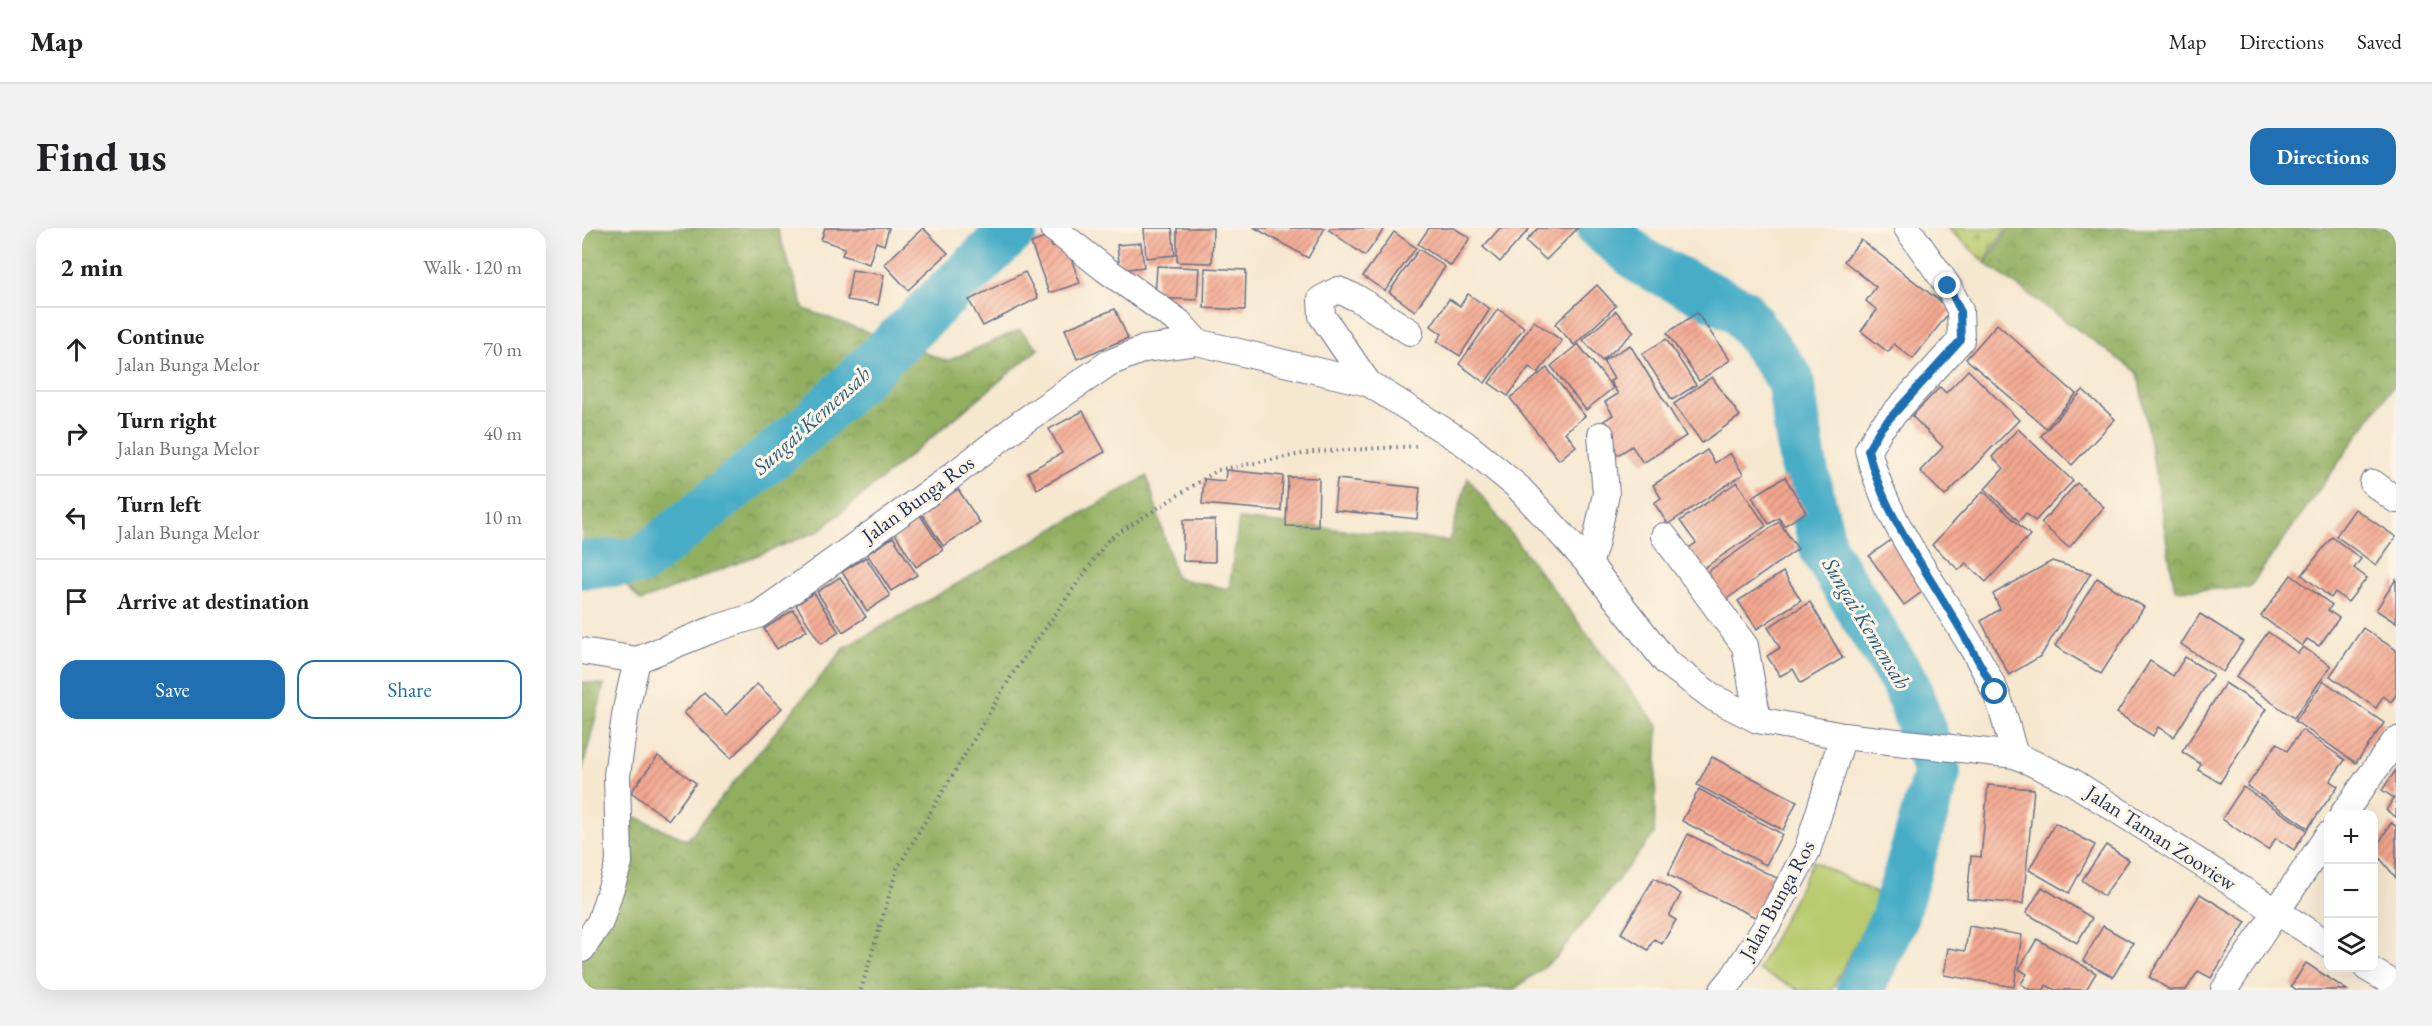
<!DOCTYPE html>
<meta charset="utf-8">
<style>
body{margin:0;font-family:"EB Garamond",serif;background:#f2f2f2;color:#202124}
.controls{position:absolute;right:18px;bottom:18px;display:grid;overflow:hidden;border-radius:12px;box-shadow:0 6px 24px #0002}
.controls button{width:54px;height:54px;display:grid;place-items:center;padding:0;border:0;border-bottom:2px solid #e0e0e0;background:#fff;color:#202124;font:30px sans-serif}
.stop{position:absolute;width:18px;height:18px;margin:-14px;border:4px solid #1f6fb2;border-radius:50%;background:#fff}
.stop.end{background:#1f6fb2;border-color:#fff;box-shadow:0 2px 6px #0008}
.list{margin:0;padding:0;list-style:none}
h2{display:flex;justify-content:space-between;align-items:center;height:78px;margin:0;padding:0 24px;font-size:26px}
h2 small{font-size:20px;font-weight:400;color:#757577}
.list li{display:grid;grid-template-columns:39px 1fr auto;gap:18px;align-items:center;box-sizing:border-box;height:84px;padding:0 24px;border-top:2px solid #e0e0e0}
.list b{display:block;font-size:22px;white-space:nowrap}
.list p{margin:0;font-size:20px;white-space:nowrap;color:#757577}
.list em{font-size:20px;font-style:normal;color:#757577}
.actions{display:flex;gap:12px;padding:18px 24px}
.actions a{flex:1;padding:14px 0;border:2px solid #1f6fb2;border-radius:18px;text-align:center;font-size:21px;color:#1f6fb2}
.actions .main{background:#1f6fb2;color:#fff}
.icon{flex:none;width:33px;height:33px;fill:none;stroke:currentColor;stroke-width:2;stroke-linecap:round;stroke-linejoin:round}
.map{position:relative;flex:none;width:1814px;height:762px;overflow:hidden;border-radius:18px}
header{display:flex;align-items:center;gap:36px;box-sizing:border-box;height:84px;padding:0 30px;background:#fff;border-bottom:2px solid #e0e0e0}
header strong{font-size:28px}
nav{display:flex;gap:33px;margin-inline-start:auto;font-size:21px}
.intro{display:flex;align-items:center;justify-content:space-between;box-sizing:border-box;height:144px;padding:0 36px}
h1{margin:0;font-size:42px}
.button{padding:15px 27px;border-radius:18px;background:#1f6fb2;color:#fff;font-size:21px;font-weight:700}
main{display:flex;gap:36px;padding:0 36px}
aside{flex:1;background:#fff;border-radius:18px;box-shadow:0 6px 24px #0002}
.map>svg:first-child{display:block}
.forest{fill:url(#forest-crowns);stroke:#566f60;stroke-width:1.5}
.cemetery{fill:url(#cemetery-stones);stroke:#6a7d66;stroke-width:1.5}
.pitch{fill:#b9cb6e;stroke:#6a7d66;stroke-width:1.5}
.lines{fill:none;stroke-linecap:round;stroke-linejoin:round}
.river{stroke:#47adc7;stroke-width:48}
.building{fill:url(#building-hatch)}
.minor-casing{stroke:#686f86;stroke-width:28}
.path{stroke:#686f86;stroke-width:4;stroke-dasharray:1.5 4.5;stroke-linecap:butt}
.minor{stroke:#fff;stroke-width:26}
.route{stroke:#1f6fb2;stroke-width:8}
.labels{text-anchor:middle;stroke-width:6;stroke-linejoin:round;paint-order:stroke}
.street-label{font-size:21px;fill:#1b2f5e;stroke:#fcf5e5}
.water-label{font-size:22px;font-style:italic;fill:#2a5b83;stroke:#fcf5e5}
</style>
<header>
<strong>Map</strong>
<nav><a>Map</a><a>Directions</a><a>Saved</a></nav>
</header>
<div class="intro"><h1>Find us</h1><a class="button">Directions</a></div>
<main>
<aside>
<h2>2 min<small>Walk · 120 m</small></h2>
<ul class="list">
<li><svg class="icon" aria-label="ahead" viewBox="0 0 24 24"><path d="M12 20V5M6 11l6-6 6 6"/></svg><div><b>Continue</b><p>Jalan Bunga Melor</p></div><em>70 m</em></li>
<li><svg class="icon" aria-label="right" viewBox="0 0 24 24"><path d="M7 20v-9h11M14 6l5 5-5 5"/></svg><div><b>Turn right</b><p>Jalan Bunga Melor</p></div><em>40 m</em></li>
<li><svg class="icon" aria-label="left" viewBox="0 0 24 24"><path d="M17 20v-9H6M10 6l-5 5 5 5"/></svg><div><b>Turn left</b><p>Jalan Bunga Melor</p></div><em>10 m</em></li>
<li><svg class="icon" aria-label="arrive" viewBox="0 0 24 24"><path d="M6 21V4h12l-3 4 3 4H6"/></svg><div><b>Arrive at destination</b></div></li>
</ul>
<div class="actions"><a class="main">Save</a><a>Share</a></div>
</aside>
<div class="map">
<svg width="1814" height="762" viewBox="0 0 1814 762">
<defs>
<pattern id="forest-crowns" width="20" height="18" patternUnits="userSpaceOnUse" patternTransform="scale(1.5)"><rect width="20" height="18" fill="#92af61"/><path d="M2 6a3 3 0 1 1 6 0M12 15a3 3 0 1 1 6 0" fill="none" stroke="#768f53"/></pattern>
<pattern id="cemetery-stones" width="16" height="16" patternUnits="userSpaceOnUse" patternTransform="scale(1.5)"><rect width="16" height="16" fill="#b9cb6e"/><path d="M2 7V4a2 2 0 0 1 4 0v3zM10 15v-3a2 2 0 0 1 4 0v3z" fill="#9eaf62"/></pattern>
<pattern id="building-hatch" width="6" height="6" patternUnits="userSpaceOnUse" patternTransform="scale(1.5)"><rect width="6" height="6" fill="#f4a78f"/><path d="M-1 1l2-2M0 6l6-6M5 7l2-2" fill="none" stroke="#c58878"/></pattern>
</defs>
<rect width="100%" height="100%" fill="#fcf5e5"/>
<filter id="ink" filterUnits="userSpaceOnUse"><feTurbulence type="fractalNoise" baseFrequency=".0167" numOctaves="2"/><feDisplacementMap in="SourceGraphic" scale="12" xChannelSelector="R" yChannelSelector="G"/><feConvolveMatrix kernelMatrix="1 2 1 2 8 2 1 2 1" color-interpolation-filters="sRGB"/></filter>
<filter id="wash" filterUnits="userSpaceOnUse"><feTurbulence type="fractalNoise" baseFrequency=".008" numOctaves="4" result="noise"/><feDisplacementMap in="SourceGraphic" scale="24" xChannelSelector="R" yChannelSelector="G"/><feGaussianBlur stdDeviation="1.35" result="paint"/><feColorMatrix in="noise" values="0 0 0 0 0 0 0 0 0 0 0 0 0 0 0 0 0 1.4 0 .05"/><feComposite in="paint" operator="in"/></filter>
<g filter="url(#wash)">
<rect width="100%" height="100%" fill="#f6e7cf"/>
<g class="forest">
<polygon points="0,0 195,0 222,81 365,133 438,102 456,121 237,303 59,373 0,311"/>
<polygon points="1428,0 1814,0 1814,154 1667,360 1593,362 1556,145 1403,35"/>
<polygon points="565,248 594,350 647,361 657,291 867,313 886,250 1076,498 1072,606 973,731 931,762 0,762 0,729 45,585 105,612 262,420"/>
<polygon points="0,454 22,457 0,543"/>
</g>
<polygon class="cemetery" points="1365,0 1425,0 1402,33"/>
<polygon class="pitch" points="1231,633 1298,667 1250,762 1217,762 1176,742"/>
<g class="lines">
<g class="river">
<polyline points="1019,0 1062,35 1159,83 1208,151 1221,236 1242,323 1325,459 1355,544 1312,690 1278,762"/>
<polyline points="0,337 59,333 224,201 433,0"/>
</g>
</g>
<g id="blocks">
<g class="building">
<polygon points="243,0 307,0 302,17 294,14 287,36 260,27 263,20 239,12"/>
<polygon points="341,0 366,25 326,62 302,36"/>
<polygon points="562,0 590,0 593,27 564,30"/>
<polygon points="595,0 631,0 630,35 595,34"/>
<polygon points="673,0 743,0 726,30"/>
<polygon points="748,0 803,0 783,28 747,2"/>
<polygon points="847,0 872,0 888,10 869,38 836,16"/>
<polygon points="918,0 948,0 918,34 901,19"/>
<polygon points="956,0 996,0 964,32 944,13"/>
<polygon points="812,4 834,20 803,63 781,48"/>
<polygon points="466,9 470,19 483,14 498,55 467,65 449,15"/>
<polygon points="1279,12 1369,82 1331,131 1312,116 1306,124 1279,103 1295,82 1284,73 1294,59 1262,33"/>
<polygon points="559,15 562,39 538,42 535,17"/>
<polygon points="837,21 863,39 833,83 807,64"/>
<polygon points="575,38 617,40 615,72 573,70"/>
<polygon points="623,40 664,42 663,82 622,80"/>
<polygon points="270,42 302,47 296,77 265,72"/>
<polygon points="443,44 456,70 401,98 387,72"/>
<polygon points="1015,57 1034,78 992,117 973,96"/>
<polygon points="886,66 908,81 878,128 855,113 860,106 849,98 867,71 878,78"/>
<polygon points="533,81 546,110 495,131 483,101"/>
<polygon points="916,81 942,99 903,155 877,136"/>
<polygon points="1034,83 1052,104 1020,133 1001,112"/>
<polygon points="1115,85 1148,132 1117,153 1085,105"/>
<polygon points="952,93 980,113 956,145 947,139 926,168 907,155"/>
<polygon points="1415,96 1494,166 1464,200 1384,131"/>
<polygon points="1084,111 1114,157 1090,172 1060,126"/>
<polygon points="996,116 1031,160 1004,182 969,138"/>
<polygon points="1048,117 1104,208 1061,235 1050,218 1036,227 1017,196 1031,187 1023,174 1036,166 1028,153 1032,151 1021,133"/>
<polygon points="965,140 1003,188 983,204 994,218 977,232 928,170"/>
<polygon points="1386,142 1437,192 1363,268 1338,243 1361,219 1330,188 1358,159 1364,165"/>
<polygon points="1130,149 1158,188 1120,215 1092,176"/>
<polygon points="1501,162 1533,191 1490,237 1459,208"/>
<polygon points="501,183 523,224 455,261 446,244 480,225 467,201"/>
<polygon points="1436,201 1491,253 1453,293 1444,285 1437,293 1403,261 1422,240 1410,229"/>
<polygon points="1125,222 1133,235 1148,225 1161,246 1086,296 1072,275 1079,270 1071,257"/>
<polygon points="644,242 701,248 699,283 620,276 622,251 643,253"/>
<polygon points="706,249 737,250 736,299 704,298"/>
<polygon points="1203,249 1224,284 1202,298 1197,290 1187,296 1170,269"/>
<polygon points="755,251 838,260 835,291 752,282"/>
<polygon points="1155,254 1184,298 1116,344 1102,323 1114,315 1098,293"/>
<polygon points="1495,255 1522,279 1487,320 1459,295"/>
<polygon points="376,261 398,295 361,318 339,285"/>
<polygon points="1401,263 1448,307 1404,354 1384,335 1377,342 1350,317"/>
<polygon points="1773,281 1814,309 1794,337 1754,308"/>
<polygon points="336,284 361,322 334,339 310,301"/>
<polygon points="601,292 633,292 633,334 601,333"/>
<polygon points="1197,294 1216,321 1139,375 1120,348"/>
<polygon points="311,309 335,347 309,363 285,326"/>
<polygon points="1750,309 1779,331 1772,340 1785,350 1766,374 1753,364 1749,370 1720,347"/>
<polygon points="1312,310 1347,359 1322,377 1287,328"/>
<polygon points="284,329 308,368 285,383 260,344"/>
<polygon points="1470,333 1509,345 1459,428 1427,447 1399,393 1418,381 1411,366"/>
<polygon points="1201,344 1219,372 1175,401 1156,373"/>
<polygon points="1709,347 1750,377 1746,382 1757,390 1737,418 1725,411 1720,418 1679,388"/>
<polygon points="258,349 284,389 261,404 235,364"/>
<polygon points="1515,350 1562,379 1519,446 1473,418"/>
<polygon points="1814,351 1814,395 1794,382"/>
<polygon points="232,365 257,404 239,416 214,377"/>
<polygon points="1228,374 1261,430 1219,455 1211,441 1198,448 1185,428 1198,420 1186,399"/>
<polygon points="211,382 225,402 195,421 182,401"/>
<polygon points="1618,386 1661,413 1641,444 1599,416"/>
<polygon points="1781,400 1814,422 1814,467 1809,474 1801,468 1794,480 1748,448"/>
<polygon points="1686,404 1716,425 1721,419 1749,438 1712,490 1654,449"/>
<polygon points="1603,429 1631,446 1592,509 1576,499 1571,508 1535,485 1568,433 1591,448"/>
<polygon points="1742,453 1802,495 1774,535 1713,493"/>
<polygon points="1643,455 1684,481 1638,555 1616,542 1619,536 1600,524"/>
<polygon points="175,456 200,480 149,530 102,485 122,465 144,487"/>
<polygon points="1720,502 1763,532 1748,553 1756,558 1726,600 1665,558 1695,515 1705,523"/>
<polygon points="76,528 114,555 87,592 49,564"/>
<polygon points="1130,529 1215,573 1201,602 1115,557"/>
<polygon points="1814,542 1814,589 1804,582 1812,570 1800,562"/>
<polygon points="1406,557 1452,561 1441,676 1385,671 1389,628 1399,629"/>
<polygon points="1661,559 1725,602 1712,622 1694,610 1686,622 1640,591"/>
<polygon points="1117,561 1200,606 1184,637 1100,593"/>
<polygon points="1473,595 1513,617 1487,665 1447,642"/>
<polygon points="1809,595 1814,598 1814,650 1792,623"/>
<polygon points="1106,606 1199,652 1179,692 1086,647"/>
<polygon points="1524,617 1547,632 1522,668 1500,652"/>
<polygon points="1072,650 1099,666 1087,688 1094,692 1080,716 1072,711 1066,722 1039,705"/>
<polygon points="1460,659 1510,690 1495,715 1444,685"/>
<polygon points="1618,666 1664,694 1629,750 1616,743 1604,762 1588,762 1567,749"/>
<polygon points="1387,698 1440,707 1432,759 1362,747 1366,720 1383,723"/>
<polygon points="1521,698 1551,715 1531,749 1501,733"/>
<polygon points="1455,711 1514,745 1504,762 1473,762 1464,757 1462,762 1448,762 1439,756 1445,746 1437,741"/>
<polygon points="1724,735 1765,762 1715,762 1709,758"/>
</g>
</g>
</g>
<g filter="url(#ink)">
<use href="#blocks" fill-opacity="0" stroke="#686f86" stroke-width="1.5"/>
<g class="lines">
<defs>
<g id="minor">
<polyline points="471,0 523,41 597,94 615,114 786,155 882,215 936,259 1007,336 1084,434 1132,470 1176,492 1261,508 1433,527 1491,554 1746,716"/>
<path d="M1325,0L1366,58L1378,82L1379,112L1298,201L1286,222C1307,309 1375,381 1412,461C1422,482 1426,506 1433,527"/>
<polyline points="786,155 740,88 739,71 756,62 775,70 828,104"/>
<polyline points="1791,255 1814,272"/>
<polyline points="1082,308 1163,418 1176,492"/>
<polyline points="1007,336 1013,317 1024,266 1019,207"/>
<polyline points="0,423 55,432"/>
<polyline points="55,432 132,401 176,387 358,257 439,195 527,135 562,121 615,114"/>
<polyline points="1761,586 1814,512"/>
<polyline points="0,721 18,694 37,635 35,547 44,481 55,432"/>
<polyline points="1785,740 1814,757"/>
<polyline points="1141,762 1151,750 1185,697 1225,623 1261,508"/>
<polyline points="1642,762 1746,607"/>
</g>
</defs>
<use href="#minor" class="minor-casing"/>
<polyline class="path" points="279,762 315,641 431,445 527,311 636,242 730,224 836,218"/>
<use href="#minor" class="minor"/>
</g>
</g>
<g class="lines" filter="url(#ink)">
<path class="route" d="M1366,58L1378,82L1379,112L1298,201L1286,222C1297,270 1323,309 1348,351C1371,388 1393,425 1413,464"/>
</g>
<g class="labels">
<g class="street-label">
<text transform="translate(336 271) rotate(-36)" y="7">Jalan Bunga Ros</text>
<text transform="translate(1579 610) rotate(33)" y="7">Jalan Taman Zooview</text>
<text transform="translate(1195 672) rotate(-61)" y="7">Jalan Bunga Ros</text>
</g>
<g class="water-label">
<text transform="translate(229 192) rotate(-42)" y="8">Sungai Kemensah</text>
<text transform="translate(1285 395) rotate(59)" y="8">Sungai Kemensah</text>
</g>
</g>
</svg>
<div class="controls">
<button>+</button>
<button>−</button>
<button><svg class="icon" aria-label="layers" viewBox="0 0 24 24"><path d="M12 4l9 5-9 5-9-5zM3 14l9 5 9-5"/></svg></button>
</div>
<div class="stop" style="left:1413px;top:464px"></div>
<div class="stop end" style="left:1366px;top:58px"></div>
</div>
</main>
